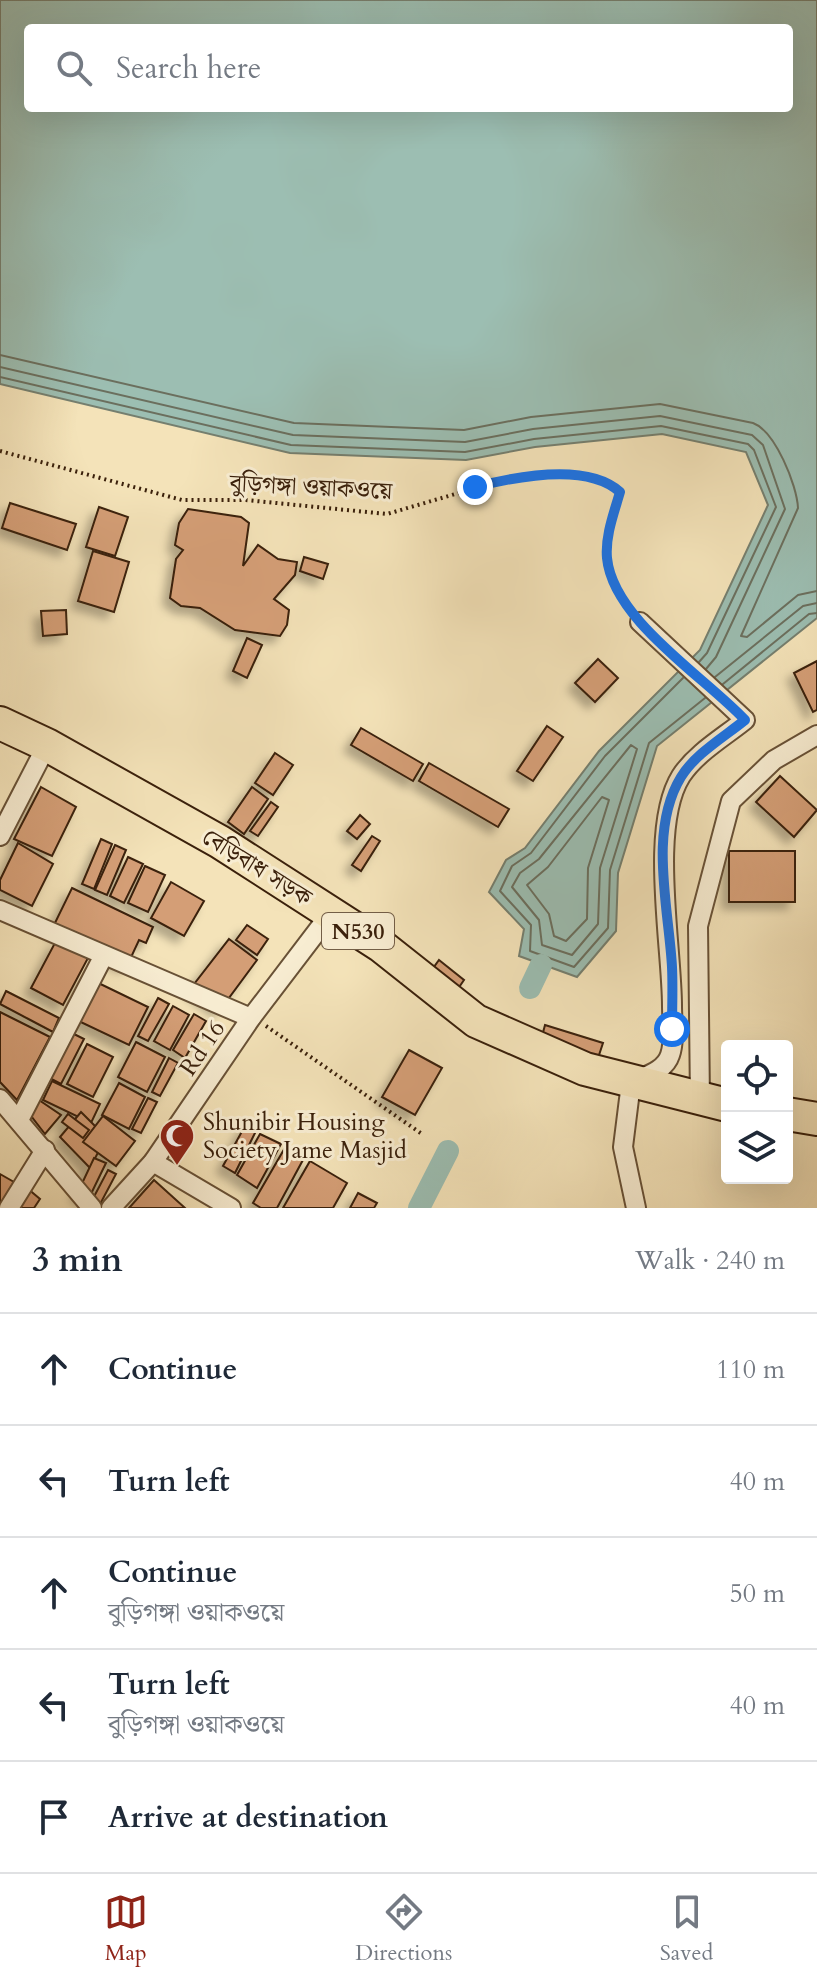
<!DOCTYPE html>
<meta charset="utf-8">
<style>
body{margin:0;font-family:Cardo,"Noto Serif Bengali",serif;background:#f6f6f7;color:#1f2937}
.controls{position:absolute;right:24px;bottom:24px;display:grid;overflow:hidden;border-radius:8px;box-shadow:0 8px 32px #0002}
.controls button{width:72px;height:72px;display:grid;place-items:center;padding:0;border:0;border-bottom:2px solid #e0e1e3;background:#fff;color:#1f2937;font:40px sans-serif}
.stop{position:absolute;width:24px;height:24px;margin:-18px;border:6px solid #1a73e8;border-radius:50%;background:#fff}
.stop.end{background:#1a73e8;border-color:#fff;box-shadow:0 2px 8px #0008}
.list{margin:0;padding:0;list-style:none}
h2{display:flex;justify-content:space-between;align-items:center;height:104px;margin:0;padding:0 32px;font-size:34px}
h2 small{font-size:26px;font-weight:400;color:#747a83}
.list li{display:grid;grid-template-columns:52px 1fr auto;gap:24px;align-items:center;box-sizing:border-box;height:112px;padding:0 32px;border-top:2px solid #e0e1e3}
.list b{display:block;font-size:30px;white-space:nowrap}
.list p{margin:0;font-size:26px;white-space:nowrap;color:#747a83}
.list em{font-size:26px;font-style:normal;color:#747a83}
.icon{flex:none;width:44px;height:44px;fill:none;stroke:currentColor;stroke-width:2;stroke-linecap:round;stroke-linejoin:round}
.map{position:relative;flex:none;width:817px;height:1208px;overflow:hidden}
.search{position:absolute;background:#fff;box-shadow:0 8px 32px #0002;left:24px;right:24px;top:24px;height:88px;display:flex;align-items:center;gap:20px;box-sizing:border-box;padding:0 28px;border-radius:8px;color:#747a83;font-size:30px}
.sheet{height:664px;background:#fff}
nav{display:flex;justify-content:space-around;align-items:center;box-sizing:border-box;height:112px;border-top:2px solid #e0e1e3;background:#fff;font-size:22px;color:#747a83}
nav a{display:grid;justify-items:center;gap:4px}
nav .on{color:#8f2418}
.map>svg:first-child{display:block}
.water{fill:#9cbeb2;stroke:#757f6f;stroke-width:2;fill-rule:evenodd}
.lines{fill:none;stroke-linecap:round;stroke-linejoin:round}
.shore{stroke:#6b6f5e;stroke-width:2}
.canal{stroke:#9cbeb2;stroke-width:22}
.building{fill:#d49e76;stroke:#3a200b;stroke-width:2;filter:url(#shadow)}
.street-casing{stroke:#685136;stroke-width:22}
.highway-casing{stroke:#3a200b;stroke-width:36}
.path{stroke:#3a200b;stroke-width:4;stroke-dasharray:2 4;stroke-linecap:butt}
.street{stroke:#f8edd2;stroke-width:18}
.highway{stroke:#f4e3b9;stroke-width:32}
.route{stroke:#1a73e8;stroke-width:10}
.labels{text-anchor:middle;stroke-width:6;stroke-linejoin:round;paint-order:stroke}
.shield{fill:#f8edd2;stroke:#735e47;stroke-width:2}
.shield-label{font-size:22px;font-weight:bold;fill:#3a200b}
.street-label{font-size:24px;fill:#3a200b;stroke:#f8edd2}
.poi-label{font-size:24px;fill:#3a200b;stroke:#f8edd2;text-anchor:start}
</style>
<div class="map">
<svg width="817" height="1208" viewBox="0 0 817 1208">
<defs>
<filter id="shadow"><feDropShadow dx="-7" dy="7" stdDeviation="4" flood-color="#0004"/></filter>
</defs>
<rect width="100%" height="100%" fill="#f4e3b9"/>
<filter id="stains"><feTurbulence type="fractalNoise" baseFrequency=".0025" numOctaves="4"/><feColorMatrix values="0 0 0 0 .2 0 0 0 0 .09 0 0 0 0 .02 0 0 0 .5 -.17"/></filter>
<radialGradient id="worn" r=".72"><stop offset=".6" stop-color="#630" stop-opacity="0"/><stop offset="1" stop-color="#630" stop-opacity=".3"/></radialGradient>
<path class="water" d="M0,0H817V618L657,746L618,873L616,931L577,977L519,956L524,929L489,892L506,860L525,848L599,751L700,650L768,505L746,452L662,434L535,447L466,460L290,453L0,384ZM28,28H789V108H28Z"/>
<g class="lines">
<g class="shore">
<path d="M0,355L294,423L464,430L531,417L660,404L753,423C775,431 797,485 798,508L741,636L747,637L798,595L817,591"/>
<polyline points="0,367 293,435 465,442 533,429 660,416 752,435 763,445 785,509 716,657 706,669"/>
<polyline points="0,377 291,445 465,452 534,439 661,426 748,444 754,450 776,507 707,653 699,662"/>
<polyline points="715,677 803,606 817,603"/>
<polyline points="683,678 605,756 531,853 512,866 500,891 531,925 530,951 574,967 608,928 610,870 649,743 705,698"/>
<polyline points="723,684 809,614 817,613"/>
<polygon points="631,745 637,749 600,868 598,924 572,955 542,945 539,920 512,887 520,873 539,859"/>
<polygon points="602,797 609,800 588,868 587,919 566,941 554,936 549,914 527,885 548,867"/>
</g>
<g class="canal">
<polyline points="530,988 541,965"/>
<polyline points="419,1208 448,1151"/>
</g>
</g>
<g class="building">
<polygon points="10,503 76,524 67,550 2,528"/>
<polygon points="99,507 128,517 115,556 86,547"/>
<polygon points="188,509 241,517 249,523 243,566 258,545 278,559 297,562 295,575 274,599 289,610 287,625 280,636 235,630 200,608 181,606 170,598 176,559 183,550 175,545 179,523"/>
<polygon points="93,551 129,562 114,612 78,601"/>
<polygon points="304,557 328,564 323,579 300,571"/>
<polygon points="66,610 67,634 43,636 41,611"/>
<polygon points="247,638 262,645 247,678 233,671"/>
<polygon points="598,659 618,678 595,702 575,683"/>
<polygon points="817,661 817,710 813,712 794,673"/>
<polygon points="547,726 563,737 533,781 517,771"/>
<polygon points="361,728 423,764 413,781 351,745"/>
<polygon points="275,753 293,765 273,795 255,783"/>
<polygon points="429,763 509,809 498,827 419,781"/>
<polygon points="780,776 817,810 794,837 756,802"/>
<polygon points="41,787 76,807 52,856 14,839"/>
<polygon points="252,787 268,799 244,834 228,822"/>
<polygon points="271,802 278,807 258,836 250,831"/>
<polygon points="360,815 370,824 357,839 347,831"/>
<polygon points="372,836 380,841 361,871 352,865"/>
<polygon points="101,839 112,844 94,889 82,884"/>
<polygon points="18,843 53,864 32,906 0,890 0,880"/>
<polygon points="115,845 126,850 107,895 95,890"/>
<rect x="729" y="851" width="66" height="51"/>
<polygon points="128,857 143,864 124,903 110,896"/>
<polygon points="145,866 165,875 148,912 128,903"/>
<polygon points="171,882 204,901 184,936 151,918"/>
<polygon points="72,888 153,927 146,943 139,940 127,966 52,929"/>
<polygon points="247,925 268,939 257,955 236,940"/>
<polygon points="229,939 257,960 220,1010 191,988"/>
<polygon points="56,941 88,958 63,1005 31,988"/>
<polygon points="439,960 464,980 457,990 431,971"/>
<polygon points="86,977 148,1007 129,1045 68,1016"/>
<polygon points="6,991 59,1018 53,1032 0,1004"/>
<polygon points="158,998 169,1004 148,1041 138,1036"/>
<polygon points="173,1006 189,1015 170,1050 154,1041"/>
<polygon points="0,1012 50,1037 17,1100 0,1082"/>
<polygon points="194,1014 206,1021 185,1058 173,1050"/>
<polygon points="545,1025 603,1043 598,1058 541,1040"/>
<polygon points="60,1027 84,1039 61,1084 38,1072"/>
<polygon points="136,1042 165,1057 147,1092 118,1077"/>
<polygon points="87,1044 113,1057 93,1097 67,1084"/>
<polygon points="409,1050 442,1068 415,1115 382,1097"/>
<polygon points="169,1058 178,1063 160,1096 152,1092"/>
<polygon points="52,1081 100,1104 91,1123 43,1100"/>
<polygon points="119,1083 145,1097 129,1129 102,1115"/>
<polygon points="36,1098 61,1115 45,1134 25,1108"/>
<polygon points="148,1098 157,1102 141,1133 132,1129"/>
<polygon points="81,1112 106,1137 90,1168 60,1137"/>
<polygon points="68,1114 89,1130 83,1138 62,1122"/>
<polygon points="103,1116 135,1141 116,1166 83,1142"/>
<polygon points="246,1124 257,1129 235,1173 223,1166"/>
<polygon points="260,1134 281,1144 257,1188 237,1175"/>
<polygon points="286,1146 304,1158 277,1208 261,1208 253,1203"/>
<polygon points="94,1158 106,1163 88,1200 77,1194"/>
<polygon points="310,1161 347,1183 333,1208 283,1208"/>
<polygon points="108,1170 116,1174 98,1208 88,1208"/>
<polygon points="0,1174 14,1182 0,1205"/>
<polygon points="154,1180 185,1208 129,1208"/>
<polygon points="27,1188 40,1199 34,1208 14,1208"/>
<polygon points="358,1193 377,1203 374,1208 350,1208"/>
</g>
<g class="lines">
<defs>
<g id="street">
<polyline points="0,836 47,745"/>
<polyline points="0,910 251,1018"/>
<polyline points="0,1099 92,1208"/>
<polyline points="700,1101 698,926 731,801 774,760 817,735"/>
<polyline points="19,1120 103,957"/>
<polyline points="153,1162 231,1208"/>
<polyline points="9,1208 45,1150"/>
<polyline points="111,1208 153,1162 251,1018 331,913"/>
<path d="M636,1208L623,1147L631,1083C645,1076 665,1071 670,1055C675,1041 672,1021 672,1006C672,946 649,827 681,776C696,753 724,737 745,720L640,622"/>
</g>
<g id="highway">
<polyline points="0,723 47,745 220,842 380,945 476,1021 585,1069 727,1105"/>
<polyline points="787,1114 817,1119"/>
</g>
</defs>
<use href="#street" class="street-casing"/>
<use href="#highway" class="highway-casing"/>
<g class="path">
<path d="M0,451L182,500H246L387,514L503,480L555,473L610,483L620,492C608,532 599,573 629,608"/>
<polyline points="266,1026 422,1134"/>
</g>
<use href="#street" class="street"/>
<use href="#highway" class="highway"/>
</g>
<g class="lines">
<path class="route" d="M475,487C514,477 587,462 620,492C614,513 605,536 607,558C613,620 705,677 745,720C724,737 695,754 681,777C648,831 669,909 672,967C673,988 672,1008 672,1029"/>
</g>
<defs>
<symbol id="mosque-pin" viewBox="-11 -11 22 30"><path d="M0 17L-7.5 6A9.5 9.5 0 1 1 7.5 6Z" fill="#8f2418" stroke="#f8edd2"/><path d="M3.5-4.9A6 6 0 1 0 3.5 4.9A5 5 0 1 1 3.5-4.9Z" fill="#fff"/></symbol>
</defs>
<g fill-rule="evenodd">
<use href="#mosque-pin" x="157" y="1116" width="40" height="54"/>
</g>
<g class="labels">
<rect class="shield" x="322" y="913" width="72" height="36" rx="6"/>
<g class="shield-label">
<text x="358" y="939">N530</text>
</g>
<g class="street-label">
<text transform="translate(311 487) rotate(3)" y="8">বুড়িগঙ্গা ওয়াকওয়ে</text>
<text transform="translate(257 867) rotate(32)" y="8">বেড়িবাধ সড়ক</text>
<text transform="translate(202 1048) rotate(-56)" y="8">Rd 16</text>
</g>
<g class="poi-label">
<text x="203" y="1130">Shunibir Housing<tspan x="203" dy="28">Society Jame Masjid</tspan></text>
</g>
</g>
<rect width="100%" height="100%" filter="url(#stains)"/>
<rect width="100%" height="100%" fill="url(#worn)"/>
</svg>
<div class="controls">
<button><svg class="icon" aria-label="locate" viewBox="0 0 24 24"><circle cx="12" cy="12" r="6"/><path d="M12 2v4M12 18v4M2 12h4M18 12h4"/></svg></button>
<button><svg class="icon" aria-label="layers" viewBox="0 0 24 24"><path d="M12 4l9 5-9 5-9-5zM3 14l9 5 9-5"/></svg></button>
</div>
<div class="stop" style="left:672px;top:1029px"></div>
<div class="stop end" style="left:475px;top:487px"></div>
<div class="search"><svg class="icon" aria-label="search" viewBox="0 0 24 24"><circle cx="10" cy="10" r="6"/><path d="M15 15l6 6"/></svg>Search here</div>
</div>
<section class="sheet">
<h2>3 min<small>Walk · 240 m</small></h2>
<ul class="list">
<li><svg class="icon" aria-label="ahead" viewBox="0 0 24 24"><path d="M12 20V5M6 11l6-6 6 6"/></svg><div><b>Continue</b></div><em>110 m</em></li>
<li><svg class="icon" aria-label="left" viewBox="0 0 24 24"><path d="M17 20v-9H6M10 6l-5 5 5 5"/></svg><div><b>Turn left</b></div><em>40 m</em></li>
<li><svg class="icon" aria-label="ahead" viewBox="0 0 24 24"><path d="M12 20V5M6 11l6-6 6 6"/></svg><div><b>Continue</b><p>বুড়িগঙ্গা ওয়াকওয়ে</p></div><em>50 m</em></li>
<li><svg class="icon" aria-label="left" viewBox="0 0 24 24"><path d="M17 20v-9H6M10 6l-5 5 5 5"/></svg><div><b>Turn left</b><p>বুড়িগঙ্গা ওয়াকওয়ে</p></div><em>40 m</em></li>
<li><svg class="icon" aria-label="arrive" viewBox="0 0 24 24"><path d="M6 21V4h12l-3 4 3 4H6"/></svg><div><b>Arrive at destination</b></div></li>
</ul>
</section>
<nav>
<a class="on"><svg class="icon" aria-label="map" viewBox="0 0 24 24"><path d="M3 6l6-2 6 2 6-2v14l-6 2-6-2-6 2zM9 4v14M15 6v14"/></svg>Map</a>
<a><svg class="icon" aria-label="directions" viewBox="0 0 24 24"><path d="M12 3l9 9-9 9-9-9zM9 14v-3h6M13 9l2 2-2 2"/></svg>Directions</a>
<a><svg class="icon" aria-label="saved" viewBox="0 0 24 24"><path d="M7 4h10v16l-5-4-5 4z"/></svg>Saved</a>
</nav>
